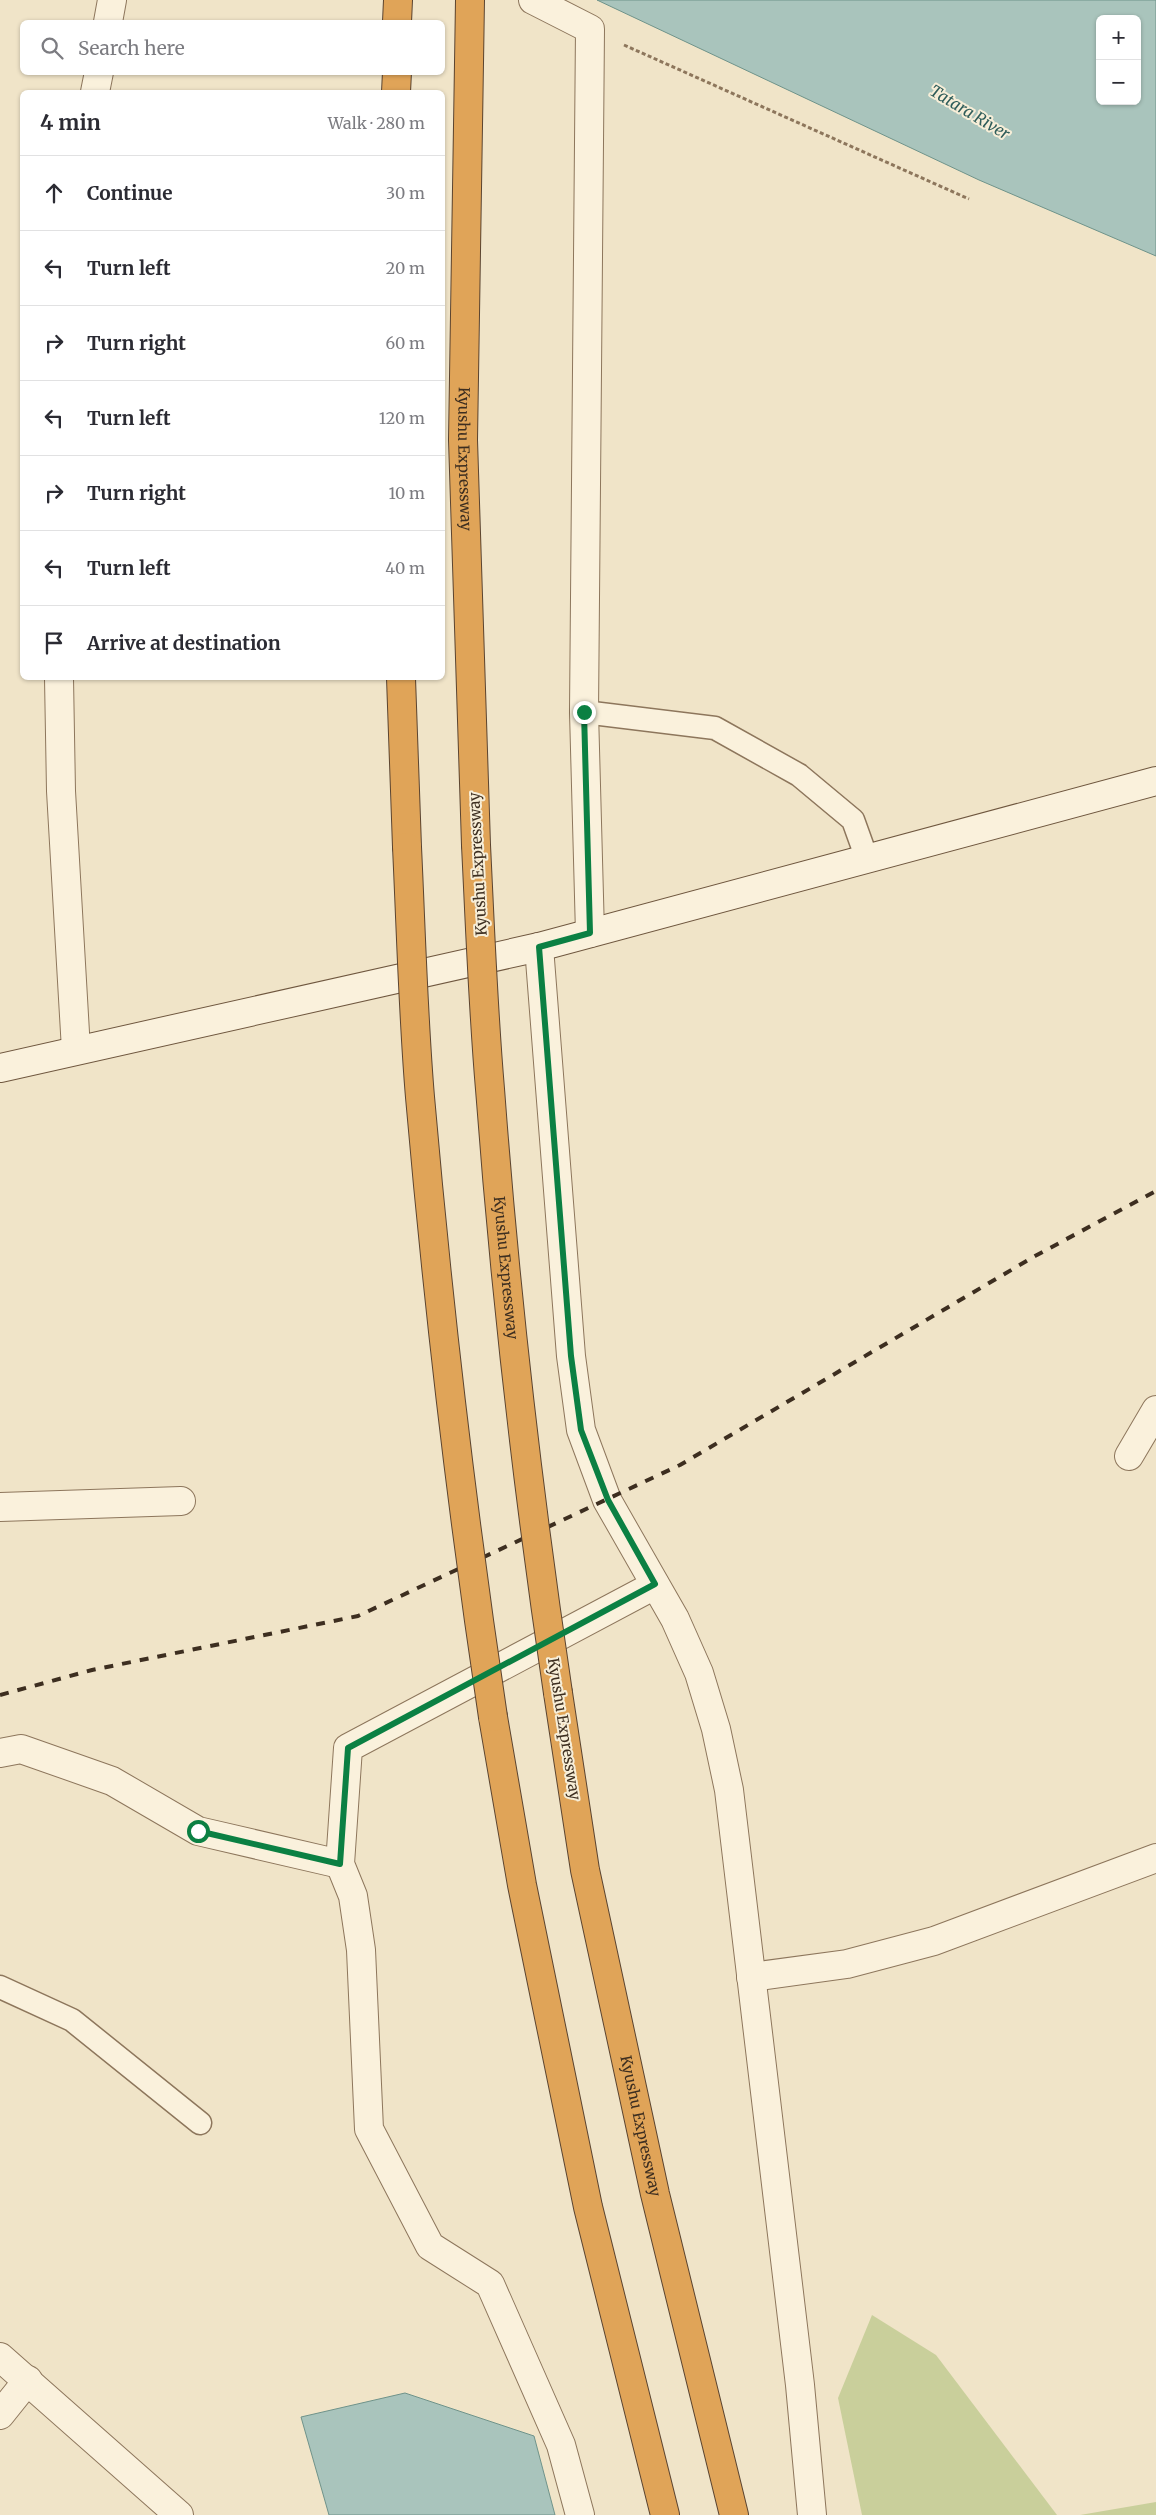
<!DOCTYPE html>
<meta charset="utf-8">
<style>
body{margin:0;font-family:Merriweather,serif;background:#f2f2f3;color:#2b2b33}
.controls{position:absolute;right:15px;top:15px;display:grid;overflow:hidden;border-radius:8px;box-shadow:0 1px 4px #0004}
.controls button{width:45px;height:45px;display:grid;place-items:center;padding:0;border:0;border-bottom:1px solid #e1e1e2;background:#fff;color:#2b2b33;font:25px sans-serif}
.stop{position:absolute;width:15px;height:15px;margin:-11px;border:4px solid #0b8043;border-radius:50%;background:#fff}
.stop.end{background:#0b8043;border-color:#fff;box-shadow:0 1px 5px #0008}
.list{margin:0;padding:0;list-style:none}
h2{display:flex;justify-content:space-between;align-items:center;height:65px;margin:0;padding:0 20px;font-size:21px}
h2 small{font-size:16px;font-weight:400;color:#7c7c81}
.list li{display:grid;grid-template-columns:32px 1fr auto;gap:15px;align-items:center;box-sizing:border-box;height:75px;padding:0 20px;border-top:1px solid #e1e1e2}
.list b{display:block;font-size:19px;white-space:nowrap}
.list em{font-size:16px;font-style:normal;color:#7c7c81}
.icon{flex:none;width:28px;height:28px;fill:none;stroke:currentColor;stroke-width:2;stroke-linecap:round;stroke-linejoin:round}
.map{position:relative;flex:none;width:1156px;height:2515px;overflow:hidden}
.search{position:absolute;background:#fff;box-shadow:0 1px 4px #0004;left:20px;top:20px;width:425px;height:55px;display:flex;align-items:center;gap:12px;box-sizing:border-box;padding:0 18px;border-radius:8px;color:#7c7c81;font-size:19px}
.panel{position:absolute;background:#fff;box-shadow:0 1px 4px #0004;left:20px;top:90px;width:425px;height:590px;border-radius:8px}
.map>svg:first-child{display:block}
.green{fill:#c9cf9b}
.water{fill:#a9c4bc;stroke:#6f938a;fill-rule:evenodd}
.lines{fill:none;stroke-linecap:round;stroke-linejoin:round}
.service-casing{stroke:#8d765c;stroke-width:25}
.minor-casing{stroke:#8d765c;stroke-width:30}
.tertiary-casing{stroke:#8d765c;stroke-width:30}
.secondary-casing{stroke:#6f573f;stroke-width:30}
.motorway-casing{stroke:#5b4430;stroke-width:30}
.path{stroke:#8d765c;stroke-width:3;stroke-dasharray:4 2.5;stroke-linecap:butt}
.service{stroke:#faf1dc;stroke-width:22}
.minor{stroke:#faf1dc;stroke-width:28}
.tertiary{stroke:#faf1dc;stroke-width:28}
.secondary{stroke:#faf1dc;stroke-width:28}
.motorway{stroke:#e0a458;stroke-width:28}
.rail{stroke:#3d2e20;stroke-width:4;stroke-dasharray:9 9;stroke-linecap:butt}
.motorway-bridge-casing{stroke:#5b4430;stroke-width:30;stroke-linecap:butt}
.motorway-bridge{stroke:#e0a458;stroke-width:28}
.route{stroke:#0b8043;stroke-width:6}
.labels{text-anchor:middle;stroke-width:4;stroke-linejoin:round;paint-order:stroke}
.street-label{font-size:15px;fill:#3d2e20;stroke:#f7eed8}
.water-label{font-size:16px;font-style:italic;fill:#2f5d5a;stroke:#f7eed8}
</style>
<div class="map">
<svg width="1156" height="2515" viewBox="0 0 1156 2515">
<rect width="100%" height="100%" fill="#f0e4c8"/>
<g class="green">
<polygon points="872,2315 936,2355 1057,2515 862,2515 838,2398"/>
<polygon points="1156,2502 1156,2515 1080,2515"/>
</g>
<g class="water">
<path d="M597,0H1156V256L979,180ZM1100,19H1137V101H1100Z"/>
<polygon points="405,2393 534,2436 555,2515 329,2515 301,2417"/>
</g>
<g class="lines">
<defs>
<g id="service">
<polyline points="584,712 715,728 799,775 853,820 867,859"/>
<polyline points="0,1987 72,2020 200,2123"/>
</g>
<g id="minor">
<polyline points="533,0 590,29 584,712 590,933"/>
<polyline points="1129,1456 1156,1410"/>
<polyline points="0,1507 181,1501"/>
<polyline points="0,1753 21,1749 112,1781 198,1831 340,1864"/>
<polyline points="751,1977 847,1964 934,1941 1156,1858"/>
<polyline points="0,2357 179,2515"/>
<polyline points="0,2415 28,2380"/>
<polyline points="580,2515 561,2445 490,2284 430,2246 369,2129 361,1950 353,1896 340,1864 348,1748 655,1585"/>
</g>
<g id="tertiary">
<polyline points="108,22 112,0"/>
<polyline points="95,92 99,72"/>
<polyline points="59,678 61,791 76,1050"/>
<polyline points="539,947 571,1356 581,1430 607,1500 675,1619 699,1673 716,1729 729,1790 800,2385 812,2515"/>
</g>
<polyline id="secondary" points="0,1068 539,947 1156,781"/>
<g id="motorway">
<path id="s1" d="M470,0L463,440L476,845"/>
<polyline points="397,22 398,0"/>
<polyline points="396,92 397,72"/>
<polyline points="401,678 407,847"/>
<path id="s2" d="M558,1693L585,1870L655,2194L734,2515"/>
<polyline points="493,1717 522,1885 588,2207 665,2515"/>
</g>
</defs>
<use href="#service" class="service-casing"/>
<use href="#minor" class="minor-casing"/>
<use href="#tertiary" class="tertiary-casing"/>
<use href="#secondary" class="secondary-casing"/>
<use href="#motorway" class="motorway-casing"/>
<polyline class="path" points="624,45 969,199"/>
<use href="#service" class="service"/>
<use href="#minor" class="minor"/>
<use href="#tertiary" class="tertiary"/>
<use href="#secondary" class="secondary"/>
<use href="#motorway" class="motorway"/>
<polyline class="rail" points="0,1695 92,1670 358,1616 680,1465 1035,1256 1156,1191"/>
<defs>
<g id="motorway-bridge">
<path id="s3" d="M476,845C480,926 483,1008 490,1089C505,1291 528,1493 558,1693"/>
<path d="M407,847C411,930 413,1014 420,1097C438,1304 462,1511 493,1717"/>
</g>
</defs>
<use href="#motorway-bridge" class="motorway-bridge-casing"/>
<use href="#motorway-bridge" class="motorway-bridge"/>
</g>
<g class="lines">
<polyline class="route" points="198,1831 340,1864 348,1748 655,1584 608,1500 581,1430 571,1356 539,947 590,933 584,712"/>
</g>
<g class="labels">
<g class="street-label">
<text dy="5" stroke="none"><textPath href="#s1" startOffset="459">Kyushu Expressway</textPath></text>
<text transform="translate(478 864) rotate(-93)" y="5">Kyushu Expressway</text>
<text dy="5" stroke="none"><textPath href="#s3" startOffset="424">Kyushu Expressway</textPath></text>
<text transform="translate(564 1729) rotate(81)" y="5">Kyushu Expressway</text>
<text dy="5" stroke="none"><textPath href="#s2" startOffset="441">Kyushu Expressway</textPath></text>
</g>
<g class="water-label">
<text transform="translate(970 112) rotate(31)" y="6">Tatara River</text>
</g>
</g>
</svg>
<div class="controls">
<button>+</button>
<button>−</button>
</div>
<div class="stop" style="left:198px;top:1831px"></div>
<div class="stop end" style="left:584px;top:712px"></div>
<div class="search"><svg class="icon" aria-label="search" viewBox="0 0 24 24"><circle cx="10" cy="10" r="6"/><path d="M15 15l6 6"/></svg>Search here</div>
<section class="panel">
<h2>4 min<small>Walk · 280 m</small></h2>
<ul class="list">
<li><svg class="icon" aria-label="ahead" viewBox="0 0 24 24"><path d="M12 20V5M6 11l6-6 6 6"/></svg><div><b>Continue</b></div><em>30 m</em></li>
<li><svg class="icon" aria-label="left" viewBox="0 0 24 24"><path d="M17 20v-9H6M10 6l-5 5 5 5"/></svg><div><b>Turn left</b></div><em>20 m</em></li>
<li><svg class="icon" aria-label="right" viewBox="0 0 24 24"><path d="M7 20v-9h11M14 6l5 5-5 5"/></svg><div><b>Turn right</b></div><em>60 m</em></li>
<li><svg class="icon" aria-label="left" viewBox="0 0 24 24"><path d="M17 20v-9H6M10 6l-5 5 5 5"/></svg><div><b>Turn left</b></div><em>120 m</em></li>
<li><svg class="icon" aria-label="right" viewBox="0 0 24 24"><path d="M7 20v-9h11M14 6l5 5-5 5"/></svg><div><b>Turn right</b></div><em>10 m</em></li>
<li><svg class="icon" aria-label="left" viewBox="0 0 24 24"><path d="M17 20v-9H6M10 6l-5 5 5 5"/></svg><div><b>Turn left</b></div><em>40 m</em></li>
<li><svg class="icon" aria-label="arrive" viewBox="0 0 24 24"><path d="M6 21V4h12l-3 4 3 4H6"/></svg><div><b>Arrive at destination</b></div></li>
</ul>
</section>
</div>
